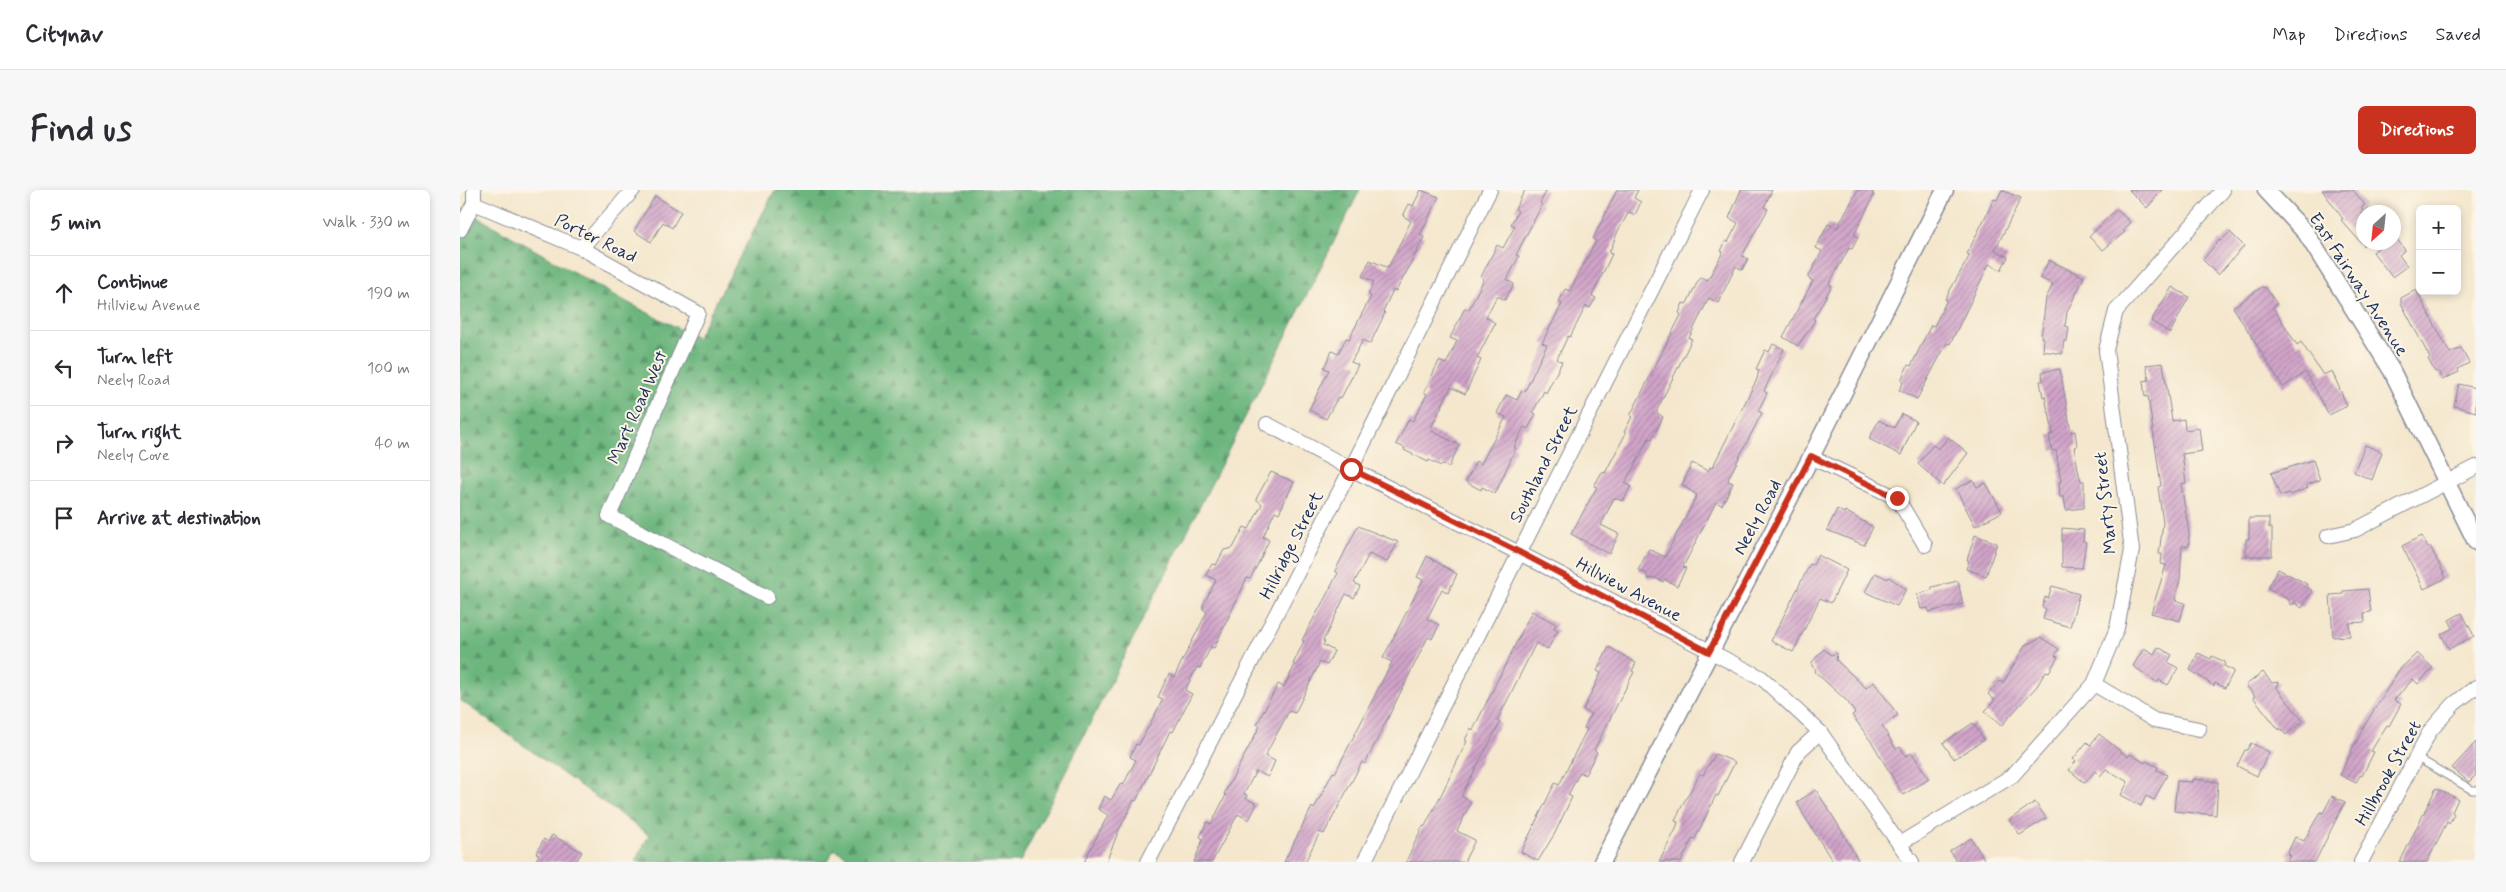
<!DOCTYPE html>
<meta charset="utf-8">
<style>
body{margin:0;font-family:Mynerve,sans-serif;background:#f7f7f7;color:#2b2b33}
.controls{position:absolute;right:15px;top:15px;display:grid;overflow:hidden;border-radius:8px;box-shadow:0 2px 8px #0003}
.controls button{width:45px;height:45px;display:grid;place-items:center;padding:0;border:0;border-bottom:1px solid #e1e1e2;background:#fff;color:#2b2b33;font:25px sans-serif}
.compass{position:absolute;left:1896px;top:15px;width:45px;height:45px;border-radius:50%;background:#fff;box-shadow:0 2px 8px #0003;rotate:207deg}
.stop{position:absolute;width:15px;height:15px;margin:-11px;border:4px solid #c8321e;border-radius:50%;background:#fff}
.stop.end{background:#c8321e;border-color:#fff;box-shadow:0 1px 5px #0008}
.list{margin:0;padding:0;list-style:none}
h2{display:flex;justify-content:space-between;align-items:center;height:65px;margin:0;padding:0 20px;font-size:21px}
h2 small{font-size:16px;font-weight:400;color:#7c7c81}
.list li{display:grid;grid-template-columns:32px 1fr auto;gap:15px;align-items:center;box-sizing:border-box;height:75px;padding:0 20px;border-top:1px solid #e1e1e2}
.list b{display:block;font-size:19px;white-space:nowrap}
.list p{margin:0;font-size:16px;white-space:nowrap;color:#7c7c81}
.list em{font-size:16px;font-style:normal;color:#7c7c81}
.icon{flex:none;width:28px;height:28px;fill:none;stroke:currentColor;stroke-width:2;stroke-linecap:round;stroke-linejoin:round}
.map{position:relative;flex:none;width:2016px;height:672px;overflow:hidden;border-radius:8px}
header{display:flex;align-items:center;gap:30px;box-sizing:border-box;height:70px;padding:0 25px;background:#fff;border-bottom:1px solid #e1e1e2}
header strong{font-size:24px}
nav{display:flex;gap:28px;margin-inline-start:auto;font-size:18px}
.intro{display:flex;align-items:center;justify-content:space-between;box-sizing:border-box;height:120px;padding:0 30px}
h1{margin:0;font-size:35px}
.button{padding:12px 22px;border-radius:8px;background:#c8321e;color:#fff;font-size:18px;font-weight:700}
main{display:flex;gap:30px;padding:0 30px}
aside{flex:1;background:#fff;border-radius:8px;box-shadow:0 2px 8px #0003}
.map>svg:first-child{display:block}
.forest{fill:url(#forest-firs);stroke:#44726e}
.building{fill:url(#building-hatch)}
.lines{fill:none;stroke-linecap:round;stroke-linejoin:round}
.service-casing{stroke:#888b96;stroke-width:9}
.minor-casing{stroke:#888b96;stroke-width:16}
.tertiary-casing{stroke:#888b96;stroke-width:19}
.service{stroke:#fff;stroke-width:7}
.minor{stroke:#fff;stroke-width:14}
.tertiary{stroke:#fff;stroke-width:16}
.route{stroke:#c8321e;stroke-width:6}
.labels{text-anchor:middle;stroke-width:4;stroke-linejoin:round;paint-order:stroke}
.street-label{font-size:18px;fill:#1b2f5e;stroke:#fcf5e5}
</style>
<header>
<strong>Citynav</strong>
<nav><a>Map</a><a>Directions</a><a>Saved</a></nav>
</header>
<div class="intro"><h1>Find us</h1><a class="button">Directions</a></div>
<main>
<aside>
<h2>5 min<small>Walk · 330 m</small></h2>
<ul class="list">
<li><svg class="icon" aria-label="ahead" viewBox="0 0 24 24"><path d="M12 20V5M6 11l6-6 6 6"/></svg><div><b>Continue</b><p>Hillview Avenue</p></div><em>190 m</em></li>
<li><svg class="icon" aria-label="left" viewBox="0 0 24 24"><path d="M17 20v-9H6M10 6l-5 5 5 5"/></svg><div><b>Turn left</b><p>Neely Road</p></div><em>100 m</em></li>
<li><svg class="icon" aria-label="right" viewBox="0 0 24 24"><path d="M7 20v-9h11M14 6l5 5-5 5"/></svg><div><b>Turn right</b><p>Neely Cove</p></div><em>40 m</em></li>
<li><svg class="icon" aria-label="arrive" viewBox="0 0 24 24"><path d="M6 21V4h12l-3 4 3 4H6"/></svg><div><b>Arrive at destination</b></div></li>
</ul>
</aside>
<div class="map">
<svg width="2016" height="672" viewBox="0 0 2016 672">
<defs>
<pattern id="forest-firs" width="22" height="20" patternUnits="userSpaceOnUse" patternTransform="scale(1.25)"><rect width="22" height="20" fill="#6cb67e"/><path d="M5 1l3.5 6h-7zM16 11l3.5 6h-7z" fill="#58946a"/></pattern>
<pattern id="building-hatch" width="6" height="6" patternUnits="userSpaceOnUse" patternTransform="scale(1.25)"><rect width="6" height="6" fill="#d1a4c9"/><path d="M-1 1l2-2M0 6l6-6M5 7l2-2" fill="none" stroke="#a986a6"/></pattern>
</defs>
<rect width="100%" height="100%" fill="#fcf5e5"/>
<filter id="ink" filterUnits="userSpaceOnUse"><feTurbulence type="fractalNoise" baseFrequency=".02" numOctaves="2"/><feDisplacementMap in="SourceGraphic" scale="10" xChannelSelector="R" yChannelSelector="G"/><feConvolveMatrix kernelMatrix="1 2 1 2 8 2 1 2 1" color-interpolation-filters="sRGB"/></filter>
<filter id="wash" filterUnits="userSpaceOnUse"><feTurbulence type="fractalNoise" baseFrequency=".0096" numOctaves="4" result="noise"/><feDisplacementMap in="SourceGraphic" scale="20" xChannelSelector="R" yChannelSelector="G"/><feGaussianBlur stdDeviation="1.12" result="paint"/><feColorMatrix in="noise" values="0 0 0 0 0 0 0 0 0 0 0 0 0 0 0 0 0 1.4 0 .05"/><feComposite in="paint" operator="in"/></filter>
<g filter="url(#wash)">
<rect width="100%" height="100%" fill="#f4e7cd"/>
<polygon class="forest" points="315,0 900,0 560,672 397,672 374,659 367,672 175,672 189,645 0,510 0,17 157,107 237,148"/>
<g id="blocks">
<g class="building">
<polygon points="961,0 979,7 960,45 964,47 948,79 936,101 933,100 923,121 925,123 910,154 903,150 891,172 898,175 881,208 878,207 866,229 849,220 869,180 864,178 872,161 878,164 886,148 889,149 911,106 908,104 914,92 902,86 910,70 928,78 951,31 943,26 949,14 953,16"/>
<polygon points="1065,0 1087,0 1080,13 1082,15 1056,65 1059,66 1047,90 1054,94 1045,110 1037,106 1026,127 1035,133 1017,168 1021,170 1005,204 991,197 970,240 999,255 989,277 982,274 981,276 969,270 968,272 944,260 945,258 936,254 949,229 953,231 967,204 964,202 979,171 986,174 997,151 990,148 1005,118 1009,119 1024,89 1021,87 1037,55 1043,58 1055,36 1051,34 1058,21 1055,19"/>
<polygon points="1157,0 1178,0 1174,8 1181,12 1175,25 1169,22 1158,41 1149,63 1152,64 1132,106 1136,108 1130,118 1126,116 1110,147 1108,146 1097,169 1102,172 1086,203 1084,201 1073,222 1076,224 1068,239 1064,237 1054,257 1056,258 1035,304 1022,297 1021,300 1006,292 1016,271 1021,274 1046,227 1037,223 1046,205 1057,210 1062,200 1065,201 1087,155 1082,153 1102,114 1099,112 1105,99 1110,101 1136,51 1133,49"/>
<polygon points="1281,0 1312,0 1304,17 1308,19 1282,66 1288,69 1282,80 1276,76 1258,113 1249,108 1229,148 1232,149 1197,220 1197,223 1203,227 1192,249 1189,248 1165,293 1171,296 1163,311 1154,308 1141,335 1159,344 1149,364 1111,344 1137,297 1134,296 1142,282 1145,283 1166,243 1164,242 1172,227 1170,226 1221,125 1219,123 1223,113 1226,114 1228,111 1240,87 1248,90 1263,62 1261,61 1266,51 1268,52 1278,33 1269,28"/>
<polygon points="1398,0 1414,0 1412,4 1414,5 1394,45 1398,47 1392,59 1389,58 1382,71 1369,94 1372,96 1353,129 1355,130 1338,156 1323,147 1353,91 1348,88 1362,61 1356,58 1368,34 1377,38"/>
<polygon points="1542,0 1561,8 1535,60 1548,67 1541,80 1529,74 1490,154 1487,153 1457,209 1439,200 1444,191 1441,190 1448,175 1451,176 1471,135 1474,136 1487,110 1485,109 1510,65 1507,64 1534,9 1537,10"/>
<polygon points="1669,0 1702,0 1687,18"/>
<polygon points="1862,0 1893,0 1905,15 1902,17 1904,56 1881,30 1883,29"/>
<polygon points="195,6 221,22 212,38 203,32 191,52 174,41"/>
<polygon points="1656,19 1670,32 1663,40 1665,42 1643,60 1629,47"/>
<polygon points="1770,42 1784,56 1758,85 1743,70 1759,50 1761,51"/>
<polygon points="1936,48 1945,60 1939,65 1947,76 1932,87 1913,62 1925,52 1934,52"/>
<polygon points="1589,70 1624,87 1607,122 1605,136 1609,137 1607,151 1604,151 1602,164 1583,161 1584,148 1581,148 1586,108 1593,94 1580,88"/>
<polygon points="1712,97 1729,107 1710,143 1691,131"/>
<polygon points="1802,97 1806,98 1817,114 1813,117 1837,155 1841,152 1863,185 1872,181 1887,216 1869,225 1846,182 1823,197 1773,117"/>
<polygon points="1956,100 1990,163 2001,158 2009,173 1998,179 1999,182 1982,190 1978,181 1975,182 1968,169 1970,168 1941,113 1941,108"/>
<polygon points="1313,154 1324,159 1304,201 1307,203 1298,221 1302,223 1269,287 1268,291 1273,293 1262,315 1256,312 1223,377 1226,378 1217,396 1204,389 1203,392 1195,388 1188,389 1186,383 1178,380 1189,359 1205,367 1237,305 1222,295 1232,273 1248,281 1250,277 1252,278 1297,189 1299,180 1296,179 1305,160 1309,162"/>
<polygon points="1703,173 1712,231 1724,229 1725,240 1739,238 1742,261 1722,264 1726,293 1721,294 1729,343 1729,356 1722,356 1720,389 1715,410 1725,413 1720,431 1691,423 1706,375 1701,374 1702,364 1699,364 1703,333 1698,297 1701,296 1688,206 1685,207 1683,191 1689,190 1686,175"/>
<polygon points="1600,179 1611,242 1615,241 1617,256 1614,257 1619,284 1621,291 1624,291 1624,318 1606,320 1604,307 1600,307 1599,292 1601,292 1596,260 1592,261 1589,245 1593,244 1589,222 1588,222 1585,206 1583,207 1580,191 1583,191 1582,182"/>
<polygon points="1999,194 2016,198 2016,222 1994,216"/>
<polygon points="1442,224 1456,231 1441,265 1409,249 1419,230 1434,238"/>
<polygon points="1488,247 1508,263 1483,296 1458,274 1473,255 1479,259"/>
<polygon points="1905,255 1922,262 1912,290 1894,282"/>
<polygon points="1853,270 1860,290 1846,295 1848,298 1830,305 1829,303 1820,306 1811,283"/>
<polygon points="811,282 834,292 819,323 815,321 803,347 809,350 798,374 790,389 787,388 754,458 751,457 740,478 737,477 725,500 732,504 713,542 710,541 676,611 674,610 659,640 646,672 624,672 648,625 638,619 644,606 651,610 661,593 663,595 676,570 670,567 676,554 679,555 703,509 698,507 703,496 709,484 714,487 747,422 743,419 743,415 756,390 746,385 752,374 756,375 764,360 773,358 784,337 789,339 802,314 796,309"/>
<polygon points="1513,290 1517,297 1526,293 1542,322 1515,336 1496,299"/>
<polygon points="1377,319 1384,323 1385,321 1413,337 1404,355 1367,340"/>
<polygon points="1789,328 1809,328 1809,338 1812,338 1812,366 1786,366 1786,349 1789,349"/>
<polygon points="898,336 938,352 927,372 909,364 894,393 900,396 894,408 886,404 863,451 865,452 863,455 874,461 867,475 860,472 835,523 829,521 805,566 815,571 808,587 796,581 784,604 787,605 786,608 797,614 789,630 778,624 752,672 734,672 743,649 740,647 747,632 751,634 766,605 764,604 800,536 797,534 818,494 824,497 835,475 833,474 844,451 842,450 866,406 878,383 875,381"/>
<polygon points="1602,338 1624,340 1623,351 1626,352 1622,378 1602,377"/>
<polygon points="1515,345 1537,353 1526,386 1506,379 1509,371 1507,370"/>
<polygon points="1962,346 1968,358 1970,356 1986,388 1964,399 1942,356"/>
<polygon points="1358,365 1387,380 1371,413 1360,408 1333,462 1311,451 1350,374 1353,375"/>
<polygon points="967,366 997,384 988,403 982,399 967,429 979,435 972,449 968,447 905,574 902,572 864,644 860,642 845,672 824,672 852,617 854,619 873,582 875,583 932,472 923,468 963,390 957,387"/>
<polygon points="1818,379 1847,394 1846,397 1852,400 1842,418 1835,413 1830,415 1829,410 1808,398"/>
<polygon points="1415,383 1428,389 1429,387 1446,399 1437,416 1405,402"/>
<polygon points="1498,391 1503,414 1469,422 1468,418 1461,419 1457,404 1472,400 1472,397"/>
<polygon points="1592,396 1619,404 1610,437 1583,429 1586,419 1582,417 1585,407 1588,408"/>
<polygon points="1908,399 1911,422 1904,423 1905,432 1889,433 1890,446 1873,447 1870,405 1883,404 1883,401"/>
<polygon points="1072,421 1096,434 1094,438 1098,440 1088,459 1076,453 1037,531 1040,533 1001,606 1011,612 997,641 1015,650 1004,672 946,672 962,637 965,636 982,603 1007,551 1005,550 1011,538 1013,540"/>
<polygon points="2002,423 2014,446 1989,459 1981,444 1993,438 1989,430"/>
<polygon points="1580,447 1599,459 1595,466 1598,467 1589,482 1586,481 1577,496 1541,536 1525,521 1535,510 1528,504 1540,491 1543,493 1566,454 1578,450"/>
<polygon points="1149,457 1176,473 1172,481 1174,482 1134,560 1137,562 1125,585 1120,582 1108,605 1112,607 1095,643 1078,671 1061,662 1095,593 1099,595 1127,539 1124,538 1131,524 1123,520 1141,483 1137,481"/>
<polygon points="1698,457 1712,465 1708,472 1718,478 1708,495 1699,490 1698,493 1673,476 1684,458 1694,464"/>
<polygon points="1364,459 1371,465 1377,463 1376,470 1406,498 1414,492 1438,525 1422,536 1436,559 1440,557 1446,566 1452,563 1469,589 1443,605 1413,554 1392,525 1395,523 1387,511 1355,482 1356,480 1352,476 1352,472"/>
<polygon points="1738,463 1751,469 1752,466 1765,472 1764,476 1774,481 1765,498 1755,493 1754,496 1730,480"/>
<polygon points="1957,463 1973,478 1958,494 1953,489 1934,510 1941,514 1929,536 1927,535 1911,561 1914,562 1902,586 1900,585 1896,593 1880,585 1904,536 1939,480"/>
<polygon points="1803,482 1812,493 1819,492 1817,498 1820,502 1843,531 1826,545 1820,538 1819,540 1793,507 1795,506 1786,495"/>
<polygon points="1513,533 1524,550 1494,569 1483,553"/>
<polygon points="1639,544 1668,567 1670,564 1685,573 1686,571 1698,577 1697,580 1707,585 1694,610 1686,606 1681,616 1661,605 1668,592 1646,579 1640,586 1635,581 1625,593 1609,580 1616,571 1613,569 1627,552 1630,555"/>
<polygon points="2016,552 2016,585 2009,592 1992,578"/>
<polygon points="1791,553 1809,562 1797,586 1777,576 1785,560 1787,560"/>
<polygon points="1255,564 1275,572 1258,606 1256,605 1235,649 1233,648 1221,672 1199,672 1216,639 1218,632 1215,631 1224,612 1240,584 1243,585"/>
<polygon points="1732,589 1758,592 1756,625 1714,621 1717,591 1732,592"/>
<polygon points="1976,598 1998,609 1992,622 1994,624 1989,634 1987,632 1967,672 1940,672"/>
<polygon points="1356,600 1379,636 1399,672 1373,672 1343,624 1337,612"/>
<polygon points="1872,606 1885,612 1855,672 1827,672 1830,665 1827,664 1835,647 1844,651 1860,622 1863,623"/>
<polygon points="1575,612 1586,628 1560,645 1549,630"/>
<polygon points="92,645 122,662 116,672 75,672 79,665 76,663 84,649 88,652"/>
<polygon points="1511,648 1526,672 1497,672 1490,661"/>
</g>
</g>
</g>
<g filter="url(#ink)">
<use href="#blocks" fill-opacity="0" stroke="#888b96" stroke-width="1"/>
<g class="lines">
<defs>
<polyline id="service" points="1956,567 2012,600 2016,600"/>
<g id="minor">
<polyline points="14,13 121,58 238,123 149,326 307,407"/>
<polyline points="0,40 14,13 14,0"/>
<polyline points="121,58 173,0"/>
<polyline points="807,234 891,279 1059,363 1302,488 1360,542 1452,672"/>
<polyline points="1351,267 1437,308 1465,355"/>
<polyline points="1868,346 1895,340 2016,277"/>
<polyline points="1634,494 1694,530 1739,539"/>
<polyline points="1439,654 1552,586 1634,494 1657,438 1672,360 1646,160 1656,121 1763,0"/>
<polyline points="688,672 891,279 1030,0"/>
<polyline points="904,672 1242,0"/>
<polyline points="1282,672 1338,562 1360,542"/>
<polyline points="1901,672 1970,541 1994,514 2016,497"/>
</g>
<g id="tertiary">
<polyline points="1806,0 1846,43 1932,181 2016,352"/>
<polyline points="1142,672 1351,267 1485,0"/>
</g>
</defs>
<use href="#service" class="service-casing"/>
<use href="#minor" class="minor-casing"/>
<use href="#tertiary" class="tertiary-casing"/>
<use href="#service" class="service"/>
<use href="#minor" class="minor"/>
<use href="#tertiary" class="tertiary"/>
</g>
</g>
<g class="lines" filter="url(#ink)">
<polyline class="route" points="891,279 1059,362 1249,462 1351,266 1437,308"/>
</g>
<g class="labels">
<g class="street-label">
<text transform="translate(136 48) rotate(26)" y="6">Porter Road</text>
<text transform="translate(1899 94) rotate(57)" y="6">East Fairway Avenue</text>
<text transform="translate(177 217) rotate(-66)" y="6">Mart Road West</text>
<text transform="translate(1083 274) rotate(-63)" y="6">Southland Street</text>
<text transform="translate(1645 313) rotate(-96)" y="6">Marty Street</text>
<text transform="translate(1297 327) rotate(-62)" y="6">Neely Road</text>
<text transform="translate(831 355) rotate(-63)" y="6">Hillridge Street</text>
<text transform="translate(1169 399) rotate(28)" y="6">Hillview Avenue</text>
<text transform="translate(1928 583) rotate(-61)" y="6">Hillbrook Street</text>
</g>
</g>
</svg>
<div class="controls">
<button>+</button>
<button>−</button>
</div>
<svg class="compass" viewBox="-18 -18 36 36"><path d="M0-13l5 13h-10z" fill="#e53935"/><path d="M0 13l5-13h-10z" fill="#7c7c81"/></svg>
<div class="stop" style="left:891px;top:279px"></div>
<div class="stop end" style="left:1437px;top:308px"></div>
</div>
</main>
